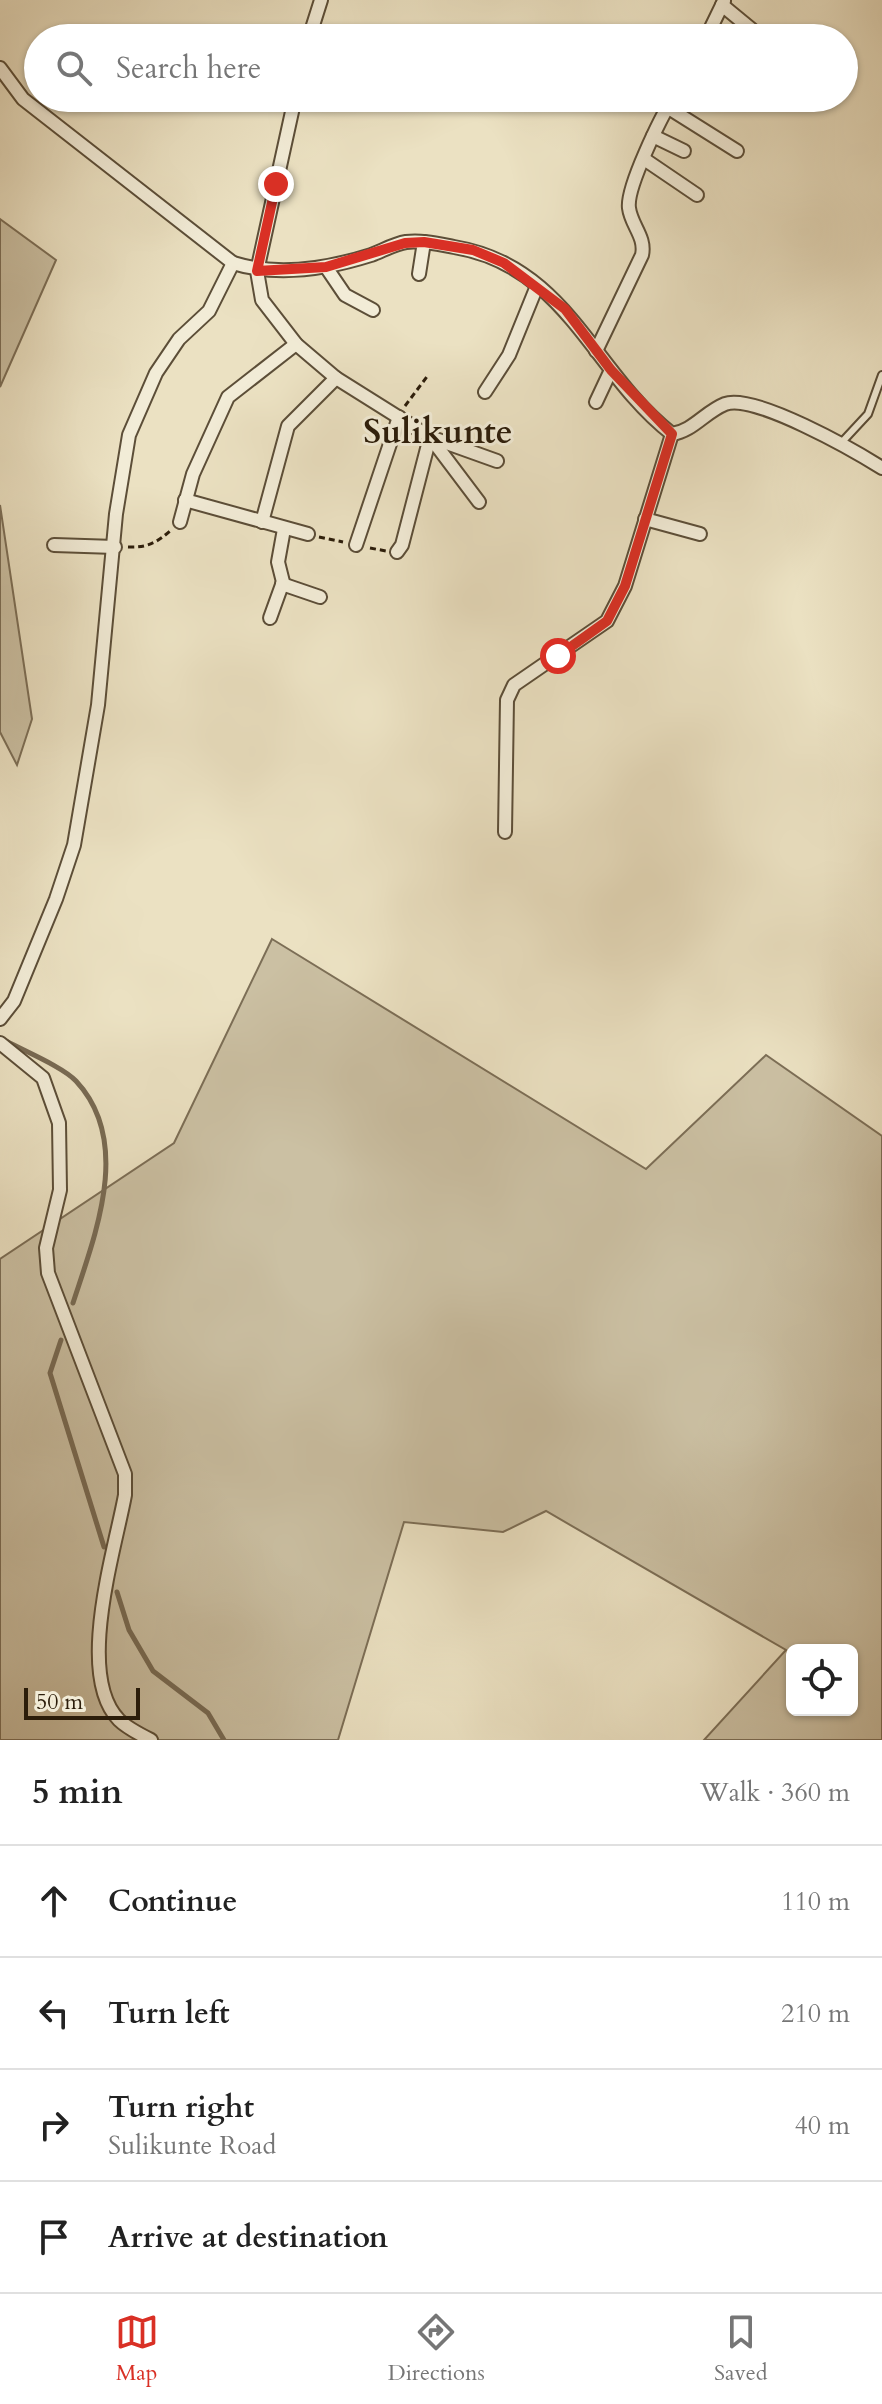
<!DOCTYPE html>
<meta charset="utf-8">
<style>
body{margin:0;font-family:Cardo,serif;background:#f6f6f6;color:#222}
.controls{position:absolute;right:24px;bottom:24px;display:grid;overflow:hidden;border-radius:12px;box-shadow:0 2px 6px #0004}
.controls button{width:72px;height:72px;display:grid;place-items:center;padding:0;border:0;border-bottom:2px solid #e0e0e0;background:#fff;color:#222;font:40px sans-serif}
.scale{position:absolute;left:24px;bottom:20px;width:116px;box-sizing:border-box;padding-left:8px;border:4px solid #2c1d0a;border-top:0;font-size:22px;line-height:28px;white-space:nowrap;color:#2c1d0a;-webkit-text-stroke:6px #f2ecd7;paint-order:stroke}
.stop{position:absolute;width:24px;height:24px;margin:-18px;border:6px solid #d93025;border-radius:50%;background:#fff}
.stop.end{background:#d93025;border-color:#fff;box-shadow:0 2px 8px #0008}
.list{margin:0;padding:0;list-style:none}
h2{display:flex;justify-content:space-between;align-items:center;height:104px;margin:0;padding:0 32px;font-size:34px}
h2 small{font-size:26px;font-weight:400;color:#767676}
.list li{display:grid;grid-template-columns:52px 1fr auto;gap:24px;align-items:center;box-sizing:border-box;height:112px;padding:0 32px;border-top:2px solid #e0e0e0}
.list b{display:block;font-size:30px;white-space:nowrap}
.list p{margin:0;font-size:26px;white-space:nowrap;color:#767676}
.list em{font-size:26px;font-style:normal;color:#767676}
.icon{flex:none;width:44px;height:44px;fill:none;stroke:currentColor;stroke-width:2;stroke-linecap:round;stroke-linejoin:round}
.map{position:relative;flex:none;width:882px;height:1740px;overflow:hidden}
.search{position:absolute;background:#fff;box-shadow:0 2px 6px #0004;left:24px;right:24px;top:24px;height:88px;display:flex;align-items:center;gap:20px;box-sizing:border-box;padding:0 28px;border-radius:44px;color:#767676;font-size:30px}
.sheet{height:552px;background:#fff}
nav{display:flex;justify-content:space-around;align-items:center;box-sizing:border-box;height:112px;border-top:2px solid #e0e0e0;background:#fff;font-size:22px;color:#767676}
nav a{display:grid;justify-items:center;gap:4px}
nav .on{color:#d93025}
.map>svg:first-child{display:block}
.green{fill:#cbc0a3;stroke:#7c6e56;stroke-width:2;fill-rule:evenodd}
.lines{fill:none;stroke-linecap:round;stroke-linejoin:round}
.stream{stroke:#786a53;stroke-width:5}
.lane-casing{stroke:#5c4e38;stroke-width:10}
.street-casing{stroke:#5c4e38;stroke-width:16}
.path{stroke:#2c1d0a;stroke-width:3;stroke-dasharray:6 4;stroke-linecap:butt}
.lane{stroke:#f2ecd7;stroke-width:6}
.street{stroke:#f2ecd7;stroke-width:12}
.route{stroke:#d93025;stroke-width:10}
.labels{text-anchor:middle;stroke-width:6;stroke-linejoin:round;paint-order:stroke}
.district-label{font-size:34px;font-weight:bold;fill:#2c1d0a;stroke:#f2ecd7}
</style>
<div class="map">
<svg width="882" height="1740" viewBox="0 0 882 1740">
<rect width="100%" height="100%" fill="#ebe1c2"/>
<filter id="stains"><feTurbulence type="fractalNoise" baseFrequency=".0025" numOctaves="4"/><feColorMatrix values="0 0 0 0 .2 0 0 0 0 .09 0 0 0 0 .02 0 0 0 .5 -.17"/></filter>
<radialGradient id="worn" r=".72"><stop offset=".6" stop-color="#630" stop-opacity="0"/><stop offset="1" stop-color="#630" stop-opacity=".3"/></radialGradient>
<g class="green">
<polygon points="0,219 56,260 0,387"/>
<polygon points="0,505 32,719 17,765 0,732"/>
<path d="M272,939L646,1169L766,1055L882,1136V1740H704L786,1650L546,1511L503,1532L404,1522L338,1740H0V1259L174,1143ZM792,1650H852V1710H792Z"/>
</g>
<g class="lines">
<g class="stream">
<path d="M6,1041C24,1051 63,1067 76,1081C133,1142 95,1235 73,1303"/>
<polyline points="61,1340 50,1373 104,1547"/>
<polyline points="117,1592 129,1630 153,1671 208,1713 224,1740"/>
</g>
<defs>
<polyline id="lane" points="842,442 868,414 882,375"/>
<g id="street">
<polyline points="722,5 762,38"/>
<polyline points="309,38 321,0"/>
<polyline points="706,38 724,1"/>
<polyline points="0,68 23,99 233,263"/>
<polyline points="295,98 257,271 262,300 296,344 336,378 430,437 479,502"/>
<polyline points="667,107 737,151"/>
<polyline points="653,136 684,151"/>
<polyline points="644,159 697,195"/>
<polyline points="326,267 345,295 373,310"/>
<polyline points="419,274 424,242"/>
<path d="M596,351L642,255C646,237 631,225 629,208C626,188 661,117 673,98"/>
<polyline points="485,392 509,355 537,286"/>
<polyline points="596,402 611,370"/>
<polyline points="185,500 308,534"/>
<polyline points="645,519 700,534"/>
<polyline points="180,522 193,474 228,397 296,344"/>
<polyline points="262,522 288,426 336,378"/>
<polyline points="54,545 115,547"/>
<polyline points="356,545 399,417"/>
<polyline points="397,552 402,545 430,437 497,461"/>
<polyline points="282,584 320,597"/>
<polyline points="270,618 283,582 278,562 284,529"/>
<polyline points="505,832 507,700 514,685 607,621 625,586 672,434"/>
<path d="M0,1019L14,1001L56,899L74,845L98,705L116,514L129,435L156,373L179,339L209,311L233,263C278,277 327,269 371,255C382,251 394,244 406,242C422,240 438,244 454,247C568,266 592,372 672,434C693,431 705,412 725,404C754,393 855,451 882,468"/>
<path d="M0,1043L43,1078L59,1123L60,1190L46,1248L48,1273L125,1474V1495C115,1550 75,1675 119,1720C127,1728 141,1735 151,1740"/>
</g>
</defs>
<use href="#lane" class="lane-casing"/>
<use href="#street" class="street-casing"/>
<g class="path">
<polyline points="405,406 429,374"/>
<polyline points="319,537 343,542"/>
<path d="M128,547C146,548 157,543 171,530"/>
<polyline points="370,548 386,551"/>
</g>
<use href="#lane" class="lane"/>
<use href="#street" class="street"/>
</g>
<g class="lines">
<polyline class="route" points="276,184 257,271 326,267 405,243 424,242 473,250 504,263 565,309 611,370 672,434 625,586 607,621 558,656"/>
</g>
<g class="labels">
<g class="district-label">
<text x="438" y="443">Sulikunte</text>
</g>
</g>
<rect width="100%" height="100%" filter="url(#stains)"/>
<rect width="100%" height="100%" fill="url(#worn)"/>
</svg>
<div class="controls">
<button><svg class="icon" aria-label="locate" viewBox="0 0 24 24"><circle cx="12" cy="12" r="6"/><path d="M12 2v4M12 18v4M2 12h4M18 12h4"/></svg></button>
</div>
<div class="scale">50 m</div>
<div class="stop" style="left:558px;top:656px"></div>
<div class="stop end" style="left:276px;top:184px"></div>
<div class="search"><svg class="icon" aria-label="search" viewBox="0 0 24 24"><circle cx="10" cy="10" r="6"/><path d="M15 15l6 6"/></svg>Search here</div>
</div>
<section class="sheet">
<h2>5 min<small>Walk · 360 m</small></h2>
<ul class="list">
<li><svg class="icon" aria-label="ahead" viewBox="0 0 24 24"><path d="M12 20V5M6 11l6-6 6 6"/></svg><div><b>Continue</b></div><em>110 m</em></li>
<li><svg class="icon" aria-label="left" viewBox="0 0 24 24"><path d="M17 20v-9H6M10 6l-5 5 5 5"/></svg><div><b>Turn left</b></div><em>210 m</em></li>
<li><svg class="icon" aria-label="right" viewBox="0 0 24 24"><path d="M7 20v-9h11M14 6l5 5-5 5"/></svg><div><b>Turn right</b><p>Sulikunte Road</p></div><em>40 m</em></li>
<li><svg class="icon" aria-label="arrive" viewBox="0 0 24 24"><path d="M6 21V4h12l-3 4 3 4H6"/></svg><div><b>Arrive at destination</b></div></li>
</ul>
</section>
<nav>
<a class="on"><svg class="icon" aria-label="map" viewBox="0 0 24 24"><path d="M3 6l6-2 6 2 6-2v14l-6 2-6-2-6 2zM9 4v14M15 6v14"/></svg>Map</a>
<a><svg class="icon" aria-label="directions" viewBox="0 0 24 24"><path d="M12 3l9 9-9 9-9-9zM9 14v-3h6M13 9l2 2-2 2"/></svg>Directions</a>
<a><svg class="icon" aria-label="saved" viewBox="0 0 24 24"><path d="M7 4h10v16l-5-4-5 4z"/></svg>Saved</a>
</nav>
